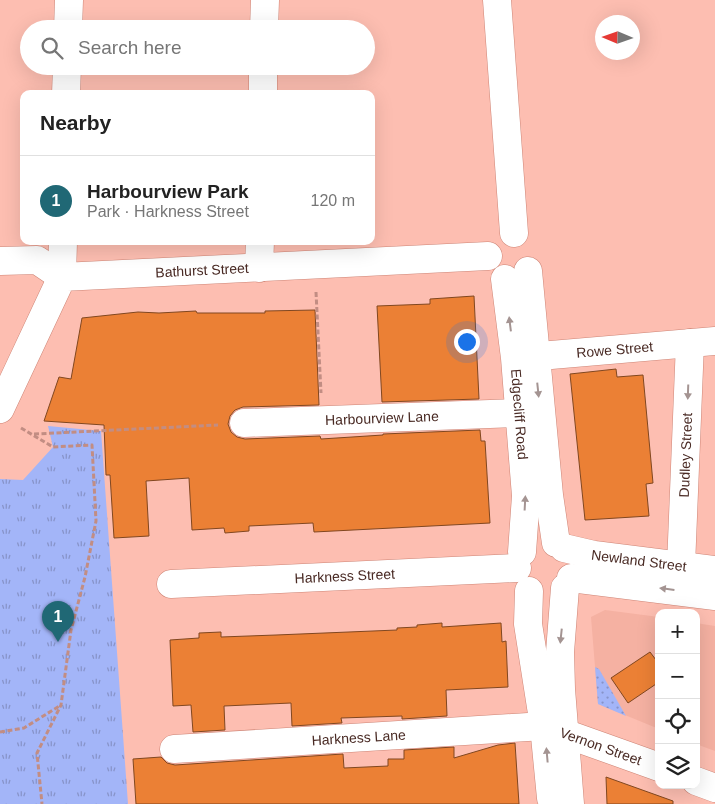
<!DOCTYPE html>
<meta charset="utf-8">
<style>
body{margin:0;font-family:Helvetica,sans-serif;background:#f6f6f6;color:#222}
.controls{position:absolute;right:15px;bottom:15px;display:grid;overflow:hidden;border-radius:10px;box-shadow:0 5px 20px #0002}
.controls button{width:45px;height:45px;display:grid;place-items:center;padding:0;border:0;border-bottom:1px solid #e0e0e0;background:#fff;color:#222;font:25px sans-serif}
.compass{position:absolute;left:595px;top:15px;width:45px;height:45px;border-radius:50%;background:#fff;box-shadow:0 5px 20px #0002;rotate:272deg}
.you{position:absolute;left:466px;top:341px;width:18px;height:18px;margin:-12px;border:4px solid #fff;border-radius:50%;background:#1a73e8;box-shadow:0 0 0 8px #1a73e833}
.badge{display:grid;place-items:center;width:32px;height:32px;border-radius:50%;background:#206875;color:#fff;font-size:16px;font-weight:700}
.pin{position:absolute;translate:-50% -41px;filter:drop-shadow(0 1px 2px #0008)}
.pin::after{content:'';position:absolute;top:26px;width:18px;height:15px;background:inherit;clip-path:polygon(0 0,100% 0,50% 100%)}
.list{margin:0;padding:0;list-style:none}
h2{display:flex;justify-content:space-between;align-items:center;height:65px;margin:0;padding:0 20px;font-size:21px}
h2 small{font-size:16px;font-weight:400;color:#767676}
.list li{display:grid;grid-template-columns:32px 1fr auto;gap:15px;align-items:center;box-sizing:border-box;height:90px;padding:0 20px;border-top:1px solid #e0e0e0}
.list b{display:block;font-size:19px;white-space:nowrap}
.list p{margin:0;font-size:16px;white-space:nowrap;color:#767676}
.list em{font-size:16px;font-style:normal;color:#767676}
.icon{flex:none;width:28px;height:28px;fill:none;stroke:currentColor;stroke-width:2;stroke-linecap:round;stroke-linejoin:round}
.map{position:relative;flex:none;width:715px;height:804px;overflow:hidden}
.search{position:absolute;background:#fff;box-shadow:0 5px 20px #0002;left:20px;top:20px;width:355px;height:55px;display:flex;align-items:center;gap:12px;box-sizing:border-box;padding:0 18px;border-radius:28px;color:#767676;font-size:19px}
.panel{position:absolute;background:#fff;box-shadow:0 5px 20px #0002;left:20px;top:90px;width:355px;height:155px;border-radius:10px}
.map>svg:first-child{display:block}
.built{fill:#f5b1a2}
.grass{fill:url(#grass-dots)}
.park{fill:url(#park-tufts)}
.building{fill:#eb8035;stroke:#814720}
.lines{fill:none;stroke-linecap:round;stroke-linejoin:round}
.minor-casing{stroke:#ce8475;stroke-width:29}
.path{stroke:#c28d83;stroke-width:3;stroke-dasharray:5 2.5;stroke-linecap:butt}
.minor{stroke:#fff;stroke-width:28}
.oneway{fill:#a49492}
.labels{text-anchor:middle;stroke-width:4;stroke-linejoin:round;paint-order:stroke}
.street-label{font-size:14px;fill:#492a24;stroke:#f5d4cd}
</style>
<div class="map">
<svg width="715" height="804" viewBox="0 0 715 804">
<defs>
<pattern id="grass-dots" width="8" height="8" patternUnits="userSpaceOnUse" patternTransform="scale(1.25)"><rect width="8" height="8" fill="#a3b5f8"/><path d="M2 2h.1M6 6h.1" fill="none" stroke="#8793c9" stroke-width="1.8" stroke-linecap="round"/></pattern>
<pattern id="park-tufts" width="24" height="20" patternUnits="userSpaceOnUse" patternTransform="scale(1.25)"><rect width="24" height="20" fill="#a3b5f8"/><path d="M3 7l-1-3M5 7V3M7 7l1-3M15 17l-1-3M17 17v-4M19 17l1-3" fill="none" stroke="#8793c9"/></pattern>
</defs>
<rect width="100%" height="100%" fill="#fdbeb1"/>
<g class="built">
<polygon points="605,610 659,617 659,729 598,704 591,617"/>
<polygon points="696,623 715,626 715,751 696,744"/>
</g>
<polygon class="grass" points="595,667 599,669 626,716 598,704"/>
<polygon class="park" points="48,426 101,431 128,804 0,804 0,479 23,480 53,447"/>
<g class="building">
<polygon points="474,296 479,399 382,402 377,306 430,304 430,299"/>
<polygon points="315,310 319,405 243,407 235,410 230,416 228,424 231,432 237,437 245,439 320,436 321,439 383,435 383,434 480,430 481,441 485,441 490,523 314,532 313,523 249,526 249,531 225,533 224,528 192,530 189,478 146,481 149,536 114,538 110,475 106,475 104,425 44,421 59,377 71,379 82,318 138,312 159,313 196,311 197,313 265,313 265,311"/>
<polygon points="616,369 617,377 643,375 653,483 646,484 649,516 585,520 570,374"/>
<polygon points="442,623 442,627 501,623 502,642 506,641 508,687 446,690 447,716 402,719 402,716 341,718 342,723 292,726 291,703 224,706 225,730 193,732 191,705 173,706 170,640 199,638 199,633 221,632 221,637 276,635 397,630 397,628 417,627 417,625"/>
<polygon points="650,652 659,664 659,682 628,703 611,678"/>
<polygon points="515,743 519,804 136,804 133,759 161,757 167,763 175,765 343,754 344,768 388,766 388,759 404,759 404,750 454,747 454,758 498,745"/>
<polygon points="606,777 673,801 673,804 607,804"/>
</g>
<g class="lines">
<defs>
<g id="minor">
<polyline points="497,0 514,233"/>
<polyline points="68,29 69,0"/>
<polyline points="264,29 265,0"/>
<polyline points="66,94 67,66"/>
<polyline points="263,94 263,66"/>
<polyline points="0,261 37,260 62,277"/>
<polyline points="259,268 260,241"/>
<polyline points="528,271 549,495 556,543"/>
<polyline points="62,277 63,241"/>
<path id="s1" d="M505,279L515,358L526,496L522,552"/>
<path id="s2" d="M516,358L715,341"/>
<path id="s3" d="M0,409L62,277L488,256"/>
<path id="s4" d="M244,423L518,413"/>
<path id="s5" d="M564,548L594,555L715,570"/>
<path id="s6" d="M681,566L690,343"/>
<polyline points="571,578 715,596"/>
<path id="s7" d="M171,584L517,568"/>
<polyline points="565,588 560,652 561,689 570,804"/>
<polyline points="529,591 528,624 544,726 551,798"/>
<path id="s8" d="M174,749L544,726L659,767"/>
<polyline points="696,781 715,788"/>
</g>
</defs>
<use href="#minor" class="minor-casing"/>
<g class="path">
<polyline points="316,292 321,393"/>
<polyline points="21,428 53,447 92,445 96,521 85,577 71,630 61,705 37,753 42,804"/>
<polyline points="34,434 218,425"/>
<polyline points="0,732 24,728 61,705"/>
</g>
<use href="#minor" class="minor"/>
</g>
<defs><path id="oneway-solid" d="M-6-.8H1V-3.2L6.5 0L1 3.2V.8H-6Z" transform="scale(1.25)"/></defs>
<g class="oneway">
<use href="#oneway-solid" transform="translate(510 324) rotate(-97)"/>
<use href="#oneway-solid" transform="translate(538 390) rotate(84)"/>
<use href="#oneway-solid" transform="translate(688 392) rotate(92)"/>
<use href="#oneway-solid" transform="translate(525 503) rotate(-87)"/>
<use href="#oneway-solid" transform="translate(667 589) rotate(-173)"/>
<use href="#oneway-solid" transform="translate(561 636) rotate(96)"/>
<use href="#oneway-solid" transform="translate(547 755) rotate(-95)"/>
</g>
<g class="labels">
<g class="street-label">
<text dy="5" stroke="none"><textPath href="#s3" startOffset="286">Bathurst Street</textPath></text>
<text dy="5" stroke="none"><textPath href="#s2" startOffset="99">Rowe Street</textPath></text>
<text dy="5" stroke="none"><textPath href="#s1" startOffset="136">Edgecliff Road</textPath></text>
<text dy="5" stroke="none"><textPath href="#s4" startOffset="138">Harbourview Lane</textPath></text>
<text dy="5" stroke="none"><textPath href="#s6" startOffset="111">Dudley Street</textPath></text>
<text dy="5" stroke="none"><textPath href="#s5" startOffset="76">Newland Street</textPath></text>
<text dy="5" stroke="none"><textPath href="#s7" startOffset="174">Harkness Street</textPath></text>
<text dy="5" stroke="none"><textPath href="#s8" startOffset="185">Harkness Lane</textPath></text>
<text dy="5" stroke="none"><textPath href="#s8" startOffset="431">Vernon Street</textPath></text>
</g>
</g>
</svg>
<div class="controls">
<button>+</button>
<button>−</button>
<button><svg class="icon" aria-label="locate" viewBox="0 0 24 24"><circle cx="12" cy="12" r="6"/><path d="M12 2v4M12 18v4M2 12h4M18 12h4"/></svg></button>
<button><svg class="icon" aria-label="layers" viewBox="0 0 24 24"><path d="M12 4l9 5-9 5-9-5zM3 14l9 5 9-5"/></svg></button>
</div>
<svg class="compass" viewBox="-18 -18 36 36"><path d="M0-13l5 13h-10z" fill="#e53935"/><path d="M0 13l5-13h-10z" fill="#767676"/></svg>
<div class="you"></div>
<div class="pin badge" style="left:58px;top:642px">1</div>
<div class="search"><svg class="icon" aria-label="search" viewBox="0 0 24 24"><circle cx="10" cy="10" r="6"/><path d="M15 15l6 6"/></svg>Search here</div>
<section class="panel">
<h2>Nearby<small></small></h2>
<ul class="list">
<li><span class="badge">1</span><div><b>Harbourview Park</b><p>Park · Harkness Street</p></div><em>120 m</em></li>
</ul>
</section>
</div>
